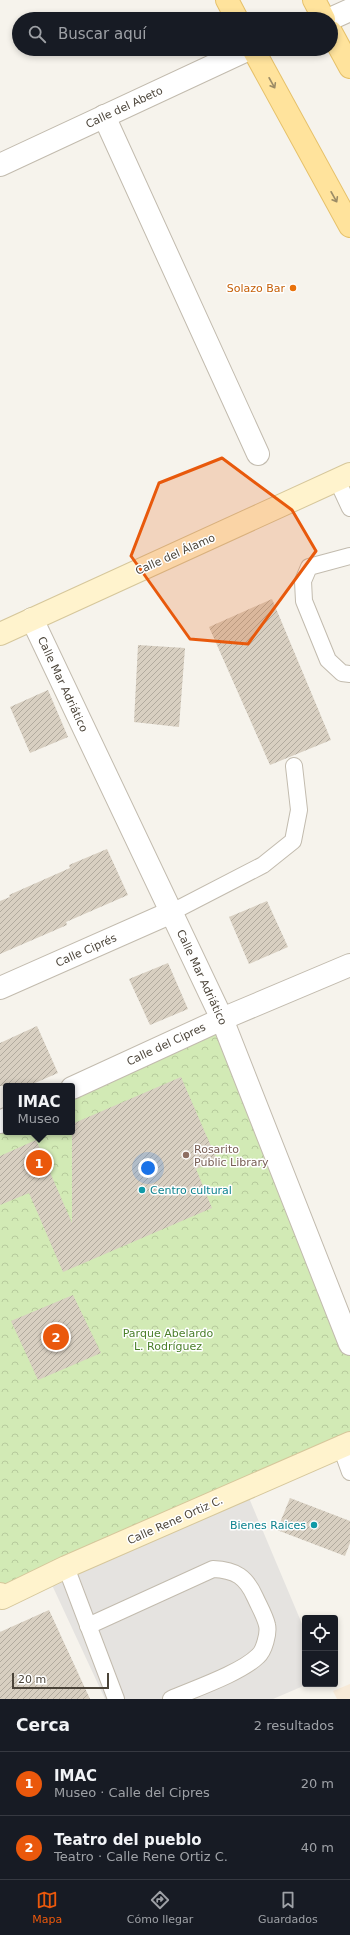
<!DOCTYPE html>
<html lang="es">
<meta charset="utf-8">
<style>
body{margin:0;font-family:"DejaVu Sans",sans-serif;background:#242831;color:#f1f3f6}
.controls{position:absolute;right:12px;bottom:12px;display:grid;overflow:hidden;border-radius:4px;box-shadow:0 2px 6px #0003}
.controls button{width:36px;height:36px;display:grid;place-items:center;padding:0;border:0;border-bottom:1px solid #363941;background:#171b24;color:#f1f3f6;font:20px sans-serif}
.scale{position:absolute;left:12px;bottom:10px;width:97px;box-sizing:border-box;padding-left:4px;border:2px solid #4b4439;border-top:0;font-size:11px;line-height:14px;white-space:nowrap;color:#4b4439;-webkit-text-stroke:3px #fff;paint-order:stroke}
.you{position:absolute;left:148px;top:1168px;width:14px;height:14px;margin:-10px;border:3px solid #fff;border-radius:50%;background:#1a73e8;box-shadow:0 0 0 6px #1a73e833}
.badge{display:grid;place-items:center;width:26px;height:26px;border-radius:50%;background:#ea580c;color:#fff;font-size:13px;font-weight:700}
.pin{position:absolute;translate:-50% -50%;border:2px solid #fff;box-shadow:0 1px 4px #0006}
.popup{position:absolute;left:3px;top:1083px;width:72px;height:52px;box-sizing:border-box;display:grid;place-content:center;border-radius:4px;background:#171b24;filter:drop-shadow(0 1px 3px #0005);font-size:13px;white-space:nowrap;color:#9ea1a6}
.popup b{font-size:15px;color:#f1f3f6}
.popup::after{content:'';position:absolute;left:50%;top:100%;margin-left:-8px;border:8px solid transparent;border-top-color:#171b24}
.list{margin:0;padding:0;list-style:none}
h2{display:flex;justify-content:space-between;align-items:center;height:52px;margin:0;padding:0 16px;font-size:17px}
h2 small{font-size:13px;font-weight:400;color:#9ea1a6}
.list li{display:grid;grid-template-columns:26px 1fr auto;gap:12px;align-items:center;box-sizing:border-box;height:64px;padding:0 16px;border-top:1px solid #363941}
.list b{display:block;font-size:15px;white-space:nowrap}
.list p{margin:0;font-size:13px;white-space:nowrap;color:#9ea1a6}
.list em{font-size:13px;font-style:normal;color:#9ea1a6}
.icon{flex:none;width:22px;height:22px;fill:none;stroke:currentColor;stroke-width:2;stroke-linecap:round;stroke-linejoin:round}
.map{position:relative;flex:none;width:350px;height:1699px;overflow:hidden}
.search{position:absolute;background:#171b24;box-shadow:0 2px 6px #0003;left:12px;right:12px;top:12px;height:44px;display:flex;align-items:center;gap:10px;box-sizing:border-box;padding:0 14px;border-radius:22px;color:#9ea1a6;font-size:15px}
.sheet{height:180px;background:#171b24}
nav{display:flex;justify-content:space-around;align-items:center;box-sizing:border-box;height:56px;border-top:1px solid #363941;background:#171b24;font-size:11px;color:#9ea1a6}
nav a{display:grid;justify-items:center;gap:2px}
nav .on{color:#ea580c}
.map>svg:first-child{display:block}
.commercial{fill:#f7ead8}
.forest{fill:url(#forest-crowns)}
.parking{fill:#e5e3e0}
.building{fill:url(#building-hatch)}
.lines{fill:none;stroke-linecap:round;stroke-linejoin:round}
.lane-casing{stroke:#c2bbae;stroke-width:18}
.street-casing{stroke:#c2bbae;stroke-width:24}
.secondary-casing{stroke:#d6c79b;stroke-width:24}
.primary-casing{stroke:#e6c16a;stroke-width:24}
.lane{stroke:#fff;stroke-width:16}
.street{stroke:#fff;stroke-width:22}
.secondary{stroke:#fff3cd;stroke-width:22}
.primary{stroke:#ffe39c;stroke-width:22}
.oneway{stroke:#9c8c66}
.marked{fill:#e8590c;fill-opacity:0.2;stroke:#e8590c;stroke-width:3;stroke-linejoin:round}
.food-dot{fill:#e8710a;stroke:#fff;stroke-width:1.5}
.education-dot{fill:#8d6e63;stroke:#fff;stroke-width:1.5}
.culture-dot{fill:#0f9aa8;stroke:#fff;stroke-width:1.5}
.labels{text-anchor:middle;stroke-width:3;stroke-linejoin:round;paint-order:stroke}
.street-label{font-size:11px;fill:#4b4439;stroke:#fff}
.food-label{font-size:11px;fill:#c56008;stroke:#fff;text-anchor:end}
.education-label{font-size:11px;fill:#785e54;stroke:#fff;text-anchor:start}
.culture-label{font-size:11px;fill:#0d838f;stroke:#fff;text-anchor:start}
.park-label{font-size:11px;fill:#4a7f2a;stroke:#fff}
</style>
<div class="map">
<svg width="350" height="1699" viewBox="0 0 350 1699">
<defs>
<pattern id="forest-crowns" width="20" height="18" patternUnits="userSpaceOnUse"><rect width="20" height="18" fill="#d2eab5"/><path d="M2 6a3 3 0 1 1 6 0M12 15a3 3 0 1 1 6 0" fill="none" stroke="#b6ca9c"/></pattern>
<pattern id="building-hatch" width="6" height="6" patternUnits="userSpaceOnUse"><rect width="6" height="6" fill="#d8cfc1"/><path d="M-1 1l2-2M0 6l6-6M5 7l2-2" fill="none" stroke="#b1aa9e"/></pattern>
</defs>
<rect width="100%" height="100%" fill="#f6f3ec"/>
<polygon class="commercial" points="350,1684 350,1699 337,1699 333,1691"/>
<polygon class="forest" points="222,1019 350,1344 350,1443 0,1594 0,1122 6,1119 6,1132 72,1132 72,1088"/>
<polygon class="parking" points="249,1498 305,1631 305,1684 308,1684 273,1699 105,1699 52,1585"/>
<g class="building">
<polygon points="272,599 331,740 270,765 209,627"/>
<polygon points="138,645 185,648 179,727 134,722"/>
<polygon points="48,690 68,737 30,753 10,707"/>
<polygon points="107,849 128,895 66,922 67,925 0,954 0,901 10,897 9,895 70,868 69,865"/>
<polygon points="267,901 288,947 249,964 229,917"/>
<polygon points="168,963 188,1009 150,1025 129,979"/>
<polygon points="37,1026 58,1073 28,1086 0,1086 0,1043"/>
<polygon points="181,1077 217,1160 196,1169 212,1208 63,1272 29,1193 0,1205 0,1156 36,1140 72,1223 72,1124"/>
<polygon points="73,1295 101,1353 38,1380 11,1321"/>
<polygon points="290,1498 350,1521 350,1543 345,1556 277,1530"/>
<polygon points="49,1610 90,1699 0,1699 0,1632"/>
</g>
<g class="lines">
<defs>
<g id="lane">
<polyline points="337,480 350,508"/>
<polyline points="350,556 309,567 303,581 304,601 328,660 342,673 350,674"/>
<polyline points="172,912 263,865 293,841 299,810 294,766"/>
<polyline points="341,1447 350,1472"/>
<polyline points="66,1567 116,1699"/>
<path d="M88,1626L213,1569C236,1570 246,1577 255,1597C259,1606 265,1616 267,1625C269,1633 264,1651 258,1656C241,1673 194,1689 171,1699"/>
</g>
<g id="street">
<polyline points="330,19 350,10"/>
<polyline points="104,116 258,454"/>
<polyline points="0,165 249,49"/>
<polyline points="32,619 222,1019 350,1344"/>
<polyline points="0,988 172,912"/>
<polyline points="72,1088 222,1019 350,965"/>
<polyline points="0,1122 6,1119"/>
</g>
<g id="secondary">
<polyline points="0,634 350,474"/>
<polyline points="0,1594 2,1598 66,1567 350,1443"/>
</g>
<g id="primary">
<polyline points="227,0 237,19"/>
<polyline points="314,0 324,19"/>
<polyline points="331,32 350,67"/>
<polyline points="253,49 350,226"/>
</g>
</defs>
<use href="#lane" class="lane-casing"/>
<use href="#street" class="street-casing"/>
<use href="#secondary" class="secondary-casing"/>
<use href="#primary" class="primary-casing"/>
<use href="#lane" class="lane"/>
<use href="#street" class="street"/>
<use href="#secondary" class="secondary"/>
<use href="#primary" class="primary"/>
</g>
<defs><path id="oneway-shaft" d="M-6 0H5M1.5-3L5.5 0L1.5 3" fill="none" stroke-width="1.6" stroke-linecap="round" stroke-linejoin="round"/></defs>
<g class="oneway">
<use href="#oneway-shaft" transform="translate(272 83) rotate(61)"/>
<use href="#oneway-shaft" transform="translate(334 197) rotate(61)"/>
</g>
<path class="marked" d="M222,458L292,510L316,551L248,644L190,639L131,556L159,483Z"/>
<circle class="food-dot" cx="293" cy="288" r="4"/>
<circle class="education-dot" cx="186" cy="1155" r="4"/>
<g class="culture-dot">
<circle cx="142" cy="1190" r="4"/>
<circle cx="314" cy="1525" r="4"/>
</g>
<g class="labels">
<g class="street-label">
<text transform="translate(124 107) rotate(-25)" y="4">Calle del Abeto</text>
<text transform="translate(175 554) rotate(-24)" y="4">Calle del Álamo</text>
<text transform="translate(63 684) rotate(65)" y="4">Calle Mar Adriático</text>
<text transform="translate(86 950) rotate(-24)" y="4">Calle Ciprés</text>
<text transform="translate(202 977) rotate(65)" y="4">Calle Mar Adriático</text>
<text transform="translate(166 1044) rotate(-25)" y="4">Calle del Cipres</text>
<text transform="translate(175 1520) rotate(-24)" y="4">Calle Rene Ortiz C.</text>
</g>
<g class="food-label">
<text x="285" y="292">Solazo Bar</text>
</g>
<g class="education-label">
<text x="194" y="1153">Rosarito<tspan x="194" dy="13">Public Library</tspan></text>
</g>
<g class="culture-label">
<text x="150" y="1194">Centro cultural</text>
<text x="306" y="1529" text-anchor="end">Bienes Raices</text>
</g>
<g class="park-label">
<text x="168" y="1337">Parque Abelardo<tspan x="168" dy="13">L. Rodríguez</tspan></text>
</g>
</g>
</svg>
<div class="controls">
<button><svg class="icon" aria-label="locate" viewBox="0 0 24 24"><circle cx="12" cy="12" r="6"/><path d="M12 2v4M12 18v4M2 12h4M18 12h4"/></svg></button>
<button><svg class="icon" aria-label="layers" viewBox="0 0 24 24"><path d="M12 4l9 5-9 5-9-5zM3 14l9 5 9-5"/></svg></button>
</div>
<div class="scale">20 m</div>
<div class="you"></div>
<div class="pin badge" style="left:39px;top:1163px">1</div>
<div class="popup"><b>IMAC</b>Museo</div>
<div class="pin badge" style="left:56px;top:1337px">2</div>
<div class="search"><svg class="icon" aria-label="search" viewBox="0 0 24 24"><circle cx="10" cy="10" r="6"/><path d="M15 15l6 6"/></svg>Buscar aquí</div>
</div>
<section class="sheet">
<h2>Cerca<small>2 resultados</small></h2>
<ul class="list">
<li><span class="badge">1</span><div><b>IMAC</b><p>Museo · Calle del Cipres</p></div><em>20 m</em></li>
<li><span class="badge">2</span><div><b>Teatro del pueblo</b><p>Teatro · Calle Rene Ortiz C.</p></div><em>40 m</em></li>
</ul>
</section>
<nav>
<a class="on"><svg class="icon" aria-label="map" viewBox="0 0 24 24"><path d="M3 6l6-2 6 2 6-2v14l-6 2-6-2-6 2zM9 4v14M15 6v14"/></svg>Mapa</a>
<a><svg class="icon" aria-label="directions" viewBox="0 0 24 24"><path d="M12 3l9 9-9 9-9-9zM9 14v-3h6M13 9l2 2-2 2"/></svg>Cómo llegar</a>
<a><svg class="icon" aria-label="saved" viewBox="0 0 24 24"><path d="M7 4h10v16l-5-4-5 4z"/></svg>Guardados</a>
</nav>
